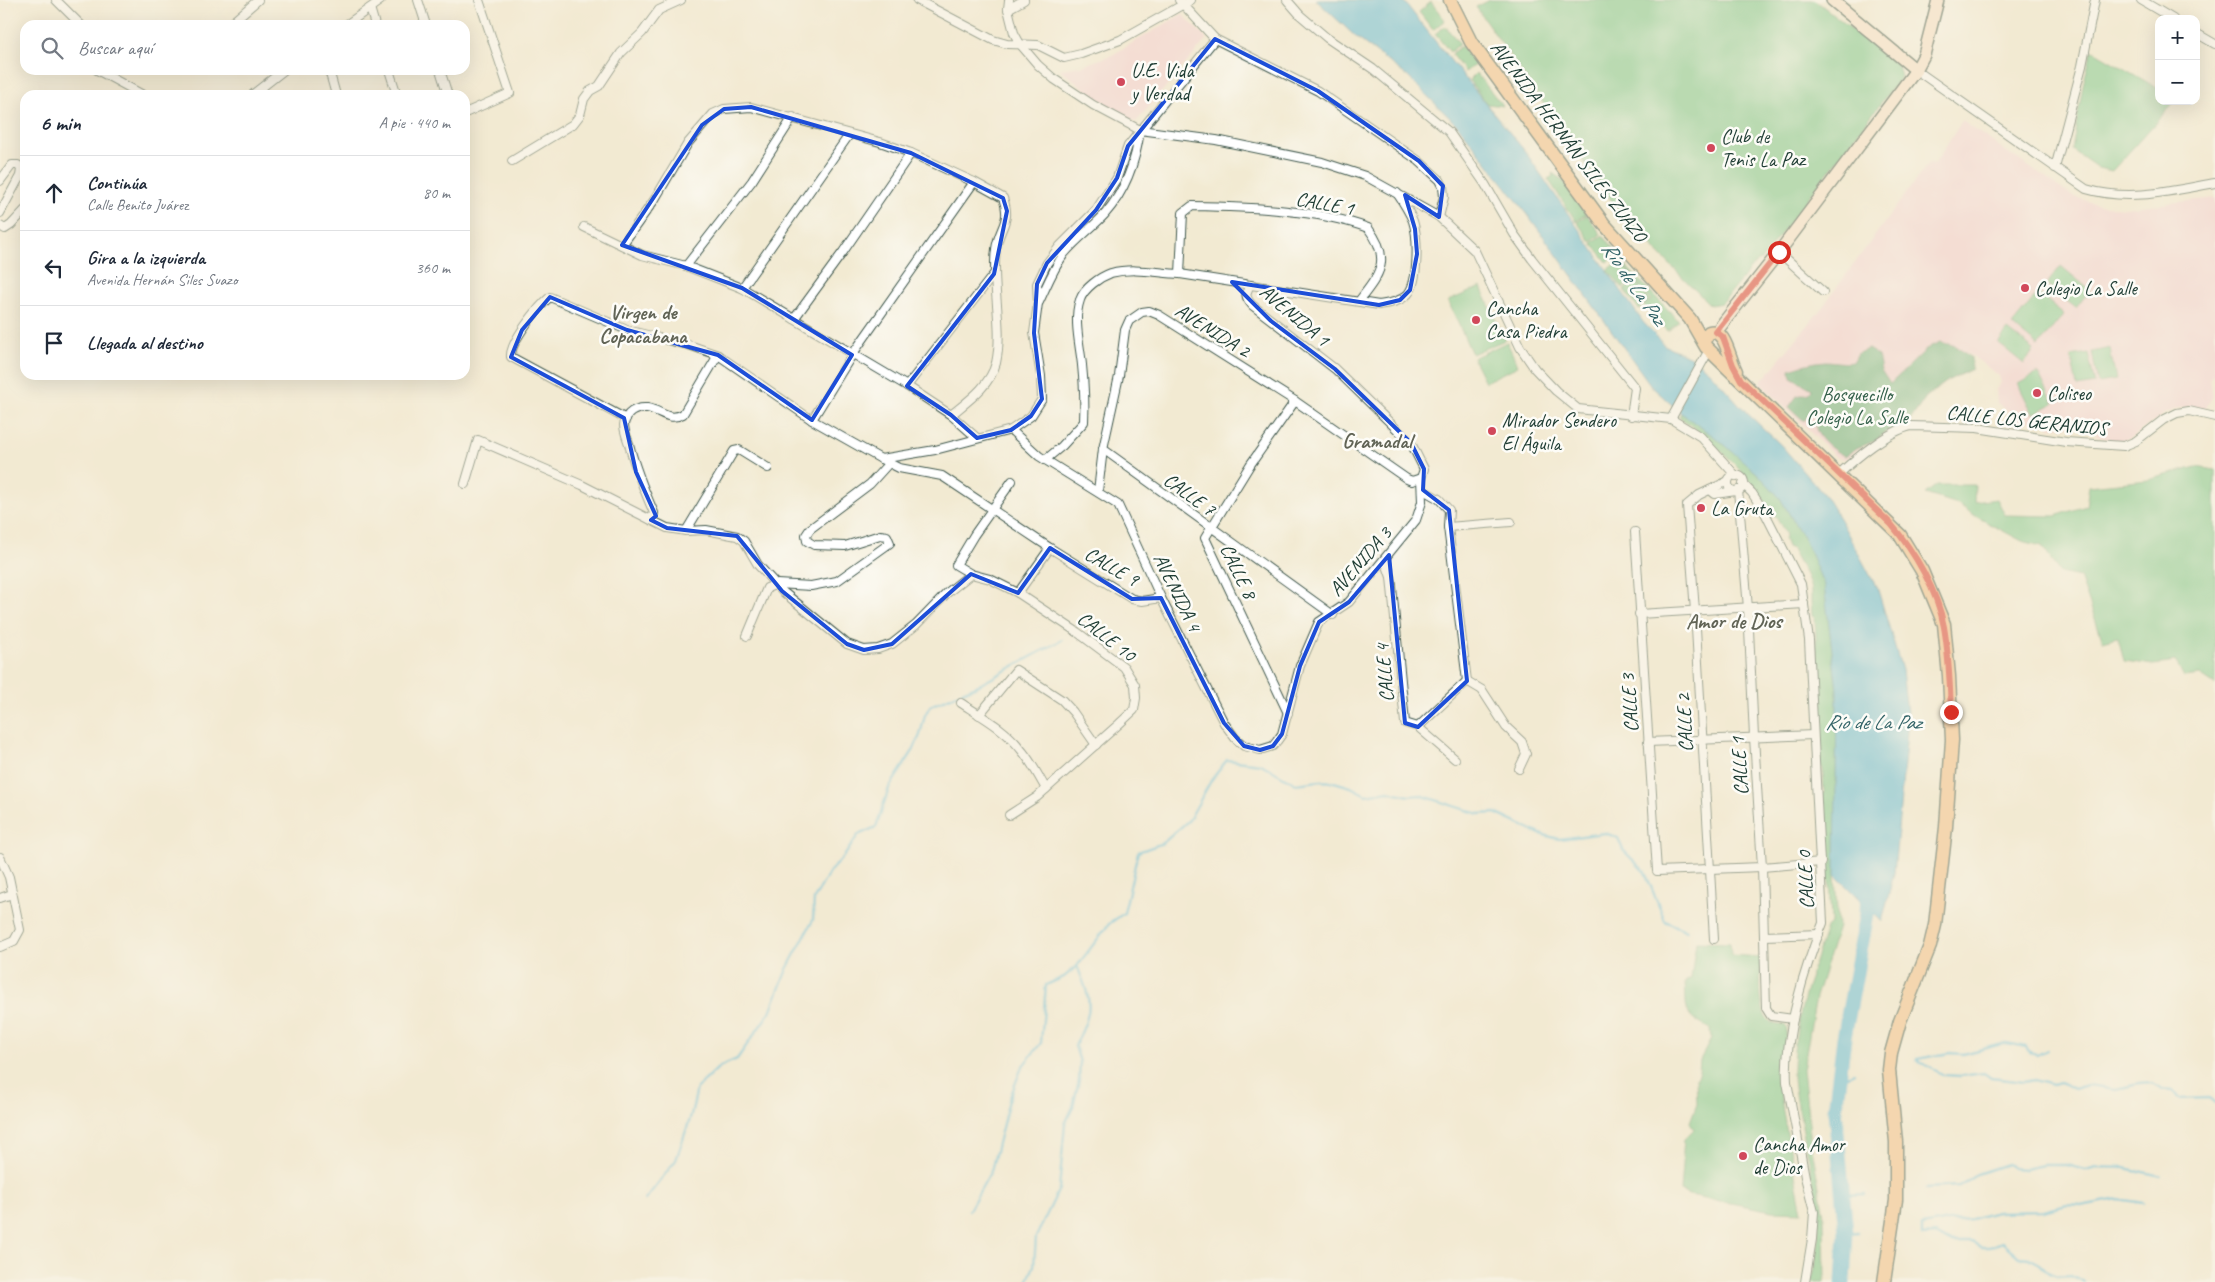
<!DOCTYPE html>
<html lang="es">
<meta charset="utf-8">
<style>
body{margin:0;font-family:Caveat,sans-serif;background:#f2f2f3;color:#1f2937}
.controls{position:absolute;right:15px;top:15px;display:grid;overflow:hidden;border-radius:10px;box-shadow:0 5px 20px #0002}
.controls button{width:45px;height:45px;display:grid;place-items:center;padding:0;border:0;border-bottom:1px solid #e0e1e3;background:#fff;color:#1f2937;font:25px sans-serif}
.stop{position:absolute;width:15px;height:15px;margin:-11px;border:4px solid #d93025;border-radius:50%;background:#fff}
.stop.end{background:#d93025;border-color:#fff;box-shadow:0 1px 5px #0008}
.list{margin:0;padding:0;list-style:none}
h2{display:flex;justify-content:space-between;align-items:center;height:65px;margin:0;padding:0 20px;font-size:21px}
h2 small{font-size:16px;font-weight:400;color:#747a83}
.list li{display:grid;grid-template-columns:32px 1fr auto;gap:15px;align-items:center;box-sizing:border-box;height:75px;padding:0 20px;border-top:1px solid #e0e1e3}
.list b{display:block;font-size:19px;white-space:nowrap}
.list p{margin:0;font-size:16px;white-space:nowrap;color:#747a83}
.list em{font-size:16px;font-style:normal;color:#747a83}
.icon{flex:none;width:28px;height:28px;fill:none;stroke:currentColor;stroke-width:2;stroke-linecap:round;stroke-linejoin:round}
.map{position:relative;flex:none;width:2215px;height:1282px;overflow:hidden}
.search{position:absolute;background:#fff;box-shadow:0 5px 20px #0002;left:20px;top:20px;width:450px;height:55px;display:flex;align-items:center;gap:12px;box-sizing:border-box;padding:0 18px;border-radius:15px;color:#747a83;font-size:19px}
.panel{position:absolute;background:#fff;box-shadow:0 5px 20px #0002;left:20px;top:90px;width:450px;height:290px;border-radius:15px}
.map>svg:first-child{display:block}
.built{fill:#f6cfd6}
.green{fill:#74c78a;stroke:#4a825f}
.forest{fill:#5fac76;stroke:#3f7455}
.water{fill:#5cbada;stroke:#3e7c87}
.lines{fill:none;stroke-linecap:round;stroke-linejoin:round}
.stream{stroke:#5cbada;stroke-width:2.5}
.river{stroke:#5cbada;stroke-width:15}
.street-casing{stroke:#3f574c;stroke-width:10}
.secondary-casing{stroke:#3f574c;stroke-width:14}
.primary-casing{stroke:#3f574c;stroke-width:15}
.street{stroke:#fff;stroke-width:8}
.secondary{stroke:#fbe5cf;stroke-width:11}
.primary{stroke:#f5bf86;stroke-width:12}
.route{stroke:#d93025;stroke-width:6}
.marked{fill:none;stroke:#1d4ed8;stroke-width:4;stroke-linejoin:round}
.poi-dot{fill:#d1495b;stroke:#fdfcf7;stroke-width:2}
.labels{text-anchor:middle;stroke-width:5;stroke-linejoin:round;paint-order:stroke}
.poi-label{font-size:20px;fill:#1f3d34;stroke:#fdfcf7;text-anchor:start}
.street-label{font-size:20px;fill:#1f3d34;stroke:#fdfcf7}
.park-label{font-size:20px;fill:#34604a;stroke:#fdfcf7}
.water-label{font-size:21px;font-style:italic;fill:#316266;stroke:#fdfcf7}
.neighbourhood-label{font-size:21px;font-weight:bold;fill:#616456;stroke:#fdfcf7}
</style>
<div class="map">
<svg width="2215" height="1282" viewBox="0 0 2215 1282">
<rect width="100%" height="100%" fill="#fdfcf7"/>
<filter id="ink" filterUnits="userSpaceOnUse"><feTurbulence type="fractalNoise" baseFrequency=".02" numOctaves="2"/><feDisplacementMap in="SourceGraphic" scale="10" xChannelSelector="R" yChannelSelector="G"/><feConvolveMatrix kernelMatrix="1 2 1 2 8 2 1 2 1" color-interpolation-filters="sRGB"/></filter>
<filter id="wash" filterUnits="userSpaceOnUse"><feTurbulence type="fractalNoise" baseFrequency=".0096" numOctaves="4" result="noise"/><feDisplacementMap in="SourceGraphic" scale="20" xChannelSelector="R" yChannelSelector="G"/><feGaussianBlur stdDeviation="1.12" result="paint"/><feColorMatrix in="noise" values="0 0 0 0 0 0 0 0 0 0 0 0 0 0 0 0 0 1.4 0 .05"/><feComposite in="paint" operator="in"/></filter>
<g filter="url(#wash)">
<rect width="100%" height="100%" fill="#f2ead2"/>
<g class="built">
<polygon points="1182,14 1207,39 1136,122 1129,120 1092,95 1060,69 1081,66 1112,55"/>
<polygon points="1962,121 2072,196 2100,205 2124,208 2215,198 2215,373 2210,378 2213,396 2205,409 2178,408 2164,414 2130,438 2119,442 2096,436 2096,427 2050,427 2040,416 2029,422 2026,416 2018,428 2006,409 1997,403 1996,389 2001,383 1999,376 1974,357 1964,352 1916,390 1897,419 1846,459 1837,458 1760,383 1821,309 1929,162 1934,165"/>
</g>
<g class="green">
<polygon points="1490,0 1815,0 1898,65 1901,77 1761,260 1757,261 1722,303 1710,305 1623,217 1476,7"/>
<polygon points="1431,2 1445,20 1433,30 1419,12"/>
<polygon points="1445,26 1460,44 1450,52 1435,34"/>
<polygon points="1461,46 1476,64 1465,72 1451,54"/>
<polygon points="2092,50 2159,89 2159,101 2175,101 2112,171 2098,168 2072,150 2083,85"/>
<polygon points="1476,73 1503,106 1487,104 1469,80"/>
<polygon points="1552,173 1563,180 1586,214 1576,221 1548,179 1553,176"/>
<polygon points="1587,215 1601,234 1591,242 1577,222"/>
<polygon points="1603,235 1618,254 1607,262 1592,243"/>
<polygon points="1620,260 1679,321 1668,331 1644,306 1651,300"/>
<polygon points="1619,261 1634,279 1623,288 1608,270"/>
<polygon points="2061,266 2090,290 2076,308 2046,285"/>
<polygon points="1635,281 1649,300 1639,309 1624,290"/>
<polygon points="1481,287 1505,340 1472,354 1448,301"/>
<polygon points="2038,293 2064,314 2038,346 2012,325"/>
<polygon points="2008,330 2034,350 2024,364 1998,343"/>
<polygon points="1507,342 1518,366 1485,382 1473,358"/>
<polygon points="2110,348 2116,380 2098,383 2092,352"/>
<polygon points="2088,353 2095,384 2077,387 2071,356"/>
<polygon points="2038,373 2054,403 2033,414 2018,384"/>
<path d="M1681,413L1719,440L1758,474L1780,498L1805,541L1824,585L1837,690L1835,875L1838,927L1816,997L1803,1070L1811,1142L1824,1216L1825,1282H1811C1828,1229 1811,1173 1801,1121C1797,1104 1792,1085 1793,1068C1794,1020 1812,973 1826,928L1831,921L1829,881C1821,870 1827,861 1827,850C1828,837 1825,822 1824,809L1821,807L1820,797L1824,793L1823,769L1816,760L1817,726L1820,722L1818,681L1814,676V668L1817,664L1815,618L1812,616C1811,607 1811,599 1811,591C1810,578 1798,561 1792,549L1787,547L1784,539L1786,534C1759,487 1723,447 1679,417Z"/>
<polygon points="2196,467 2215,470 2215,685 2200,675 2184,677 2176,662 2154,665 2124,661 2118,637 2103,641 2080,577 2060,573 2042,546 2022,541 1977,517 1958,504 1925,494 1937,485 1975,485 1974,502 1997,499 2005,515 2055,516 2086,506 2089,486 2148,480"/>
<path d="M1696,942L1730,943L1731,955L1761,957C1761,972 1757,1012 1770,1021C1774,1025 1779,1025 1785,1025L1787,1028L1779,1082L1782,1106L1802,1212L1772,1211L1689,1195L1680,1191L1684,1139L1694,1129L1690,1122L1697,1103L1696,1078L1699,1072L1700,1060L1711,1039L1710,1029C1682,1014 1687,1012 1685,982L1691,978Z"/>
</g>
<path class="forest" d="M1940,342L1956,346L1971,358L1972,369L1949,380L1926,397L1909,422L1894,426L1875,441L1857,448L1845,456C1835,452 1817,439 1816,427C1816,423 1819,418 1819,414L1813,409L1804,421L1789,407L1797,396L1809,393L1812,389L1791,377L1790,369C1801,365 1813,362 1825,361C1835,361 1843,364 1853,362L1858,353L1868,349L1878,355L1881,370L1890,384L1929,347Z"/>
<polygon class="water" points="1316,0 1403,0 1443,51 1524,150 1643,322 1664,345 1693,358 1709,371 1748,414 1781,445 1826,497 1842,523 1878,590 1902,670 1908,721 1894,873 1882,922 1835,875 1837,690 1824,585 1805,541 1780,498 1758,474 1719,440 1681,413 1652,387 1528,215 1460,128 1407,76 1357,38"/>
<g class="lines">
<g class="stream">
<polyline points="1917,1059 1950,1053 1963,1054 2006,1043 2027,1047 2030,1053 2037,1055 2047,1050"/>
<polyline points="1916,1060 1944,1075 1960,1076 1984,1073 1991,1078 2024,1082 2034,1080 2053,1085 2060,1083 2076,1089 2087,1085 2116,1089 2139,1084 2152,1083 2162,1089 2173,1090 2180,1099 2209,1098 2215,1103"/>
<polyline points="1839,1080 1854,1073"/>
<polyline points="1926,1188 1959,1186 1977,1174 2007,1164 2013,1168 2025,1169 2044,1165 2067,1165 2086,1170 2096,1167 2125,1168 2161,1176"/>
<polyline points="1843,1195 1866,1194"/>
<polyline points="645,1200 676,1160 691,1116 697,1088 719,1067 737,1059 770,1012 787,969 813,920 814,899 830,871 845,855 858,835 876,827 889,788 913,751 920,735 925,715 930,706 981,684 1062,640"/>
<polyline points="969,1210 991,1171 1009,1100 1022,1067 1041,1043 1046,985 1064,977 1077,966 1109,924 1124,913 1138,852 1163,843 1189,820 1212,779 1227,760 1261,764 1296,784 1319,781 1334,782 1351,787 1366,795 1388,791 1409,796 1420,795 1479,814 1495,813 1540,834 1559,839 1605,833 1618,838 1623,850 1645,872 1665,921 1687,931"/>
<polyline points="1846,1233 1858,1232"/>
<path d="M1027,1282L1034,1266L1036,1237L1059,1189L1065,1124L1073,1107L1079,1080L1080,1062L1075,1046C1093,1009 1093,1004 1077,966"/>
<polyline points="2085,1282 2072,1275 2057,1276 2049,1273 2040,1264 2029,1258 2019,1257 2002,1242 1990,1247 1981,1247 1972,1242 1950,1242 1936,1234 1922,1235 1922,1226 1948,1221 1971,1219 1996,1212 2044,1211 2067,1205 2081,1206 2118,1199 2143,1203"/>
</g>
<polyline class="river" points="1843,1282 1846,1233 1835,1110 1844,1038 1867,914 1868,888"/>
</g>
</g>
<g filter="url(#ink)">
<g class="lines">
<defs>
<g id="street">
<polyline points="56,0 81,25"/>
<polyline points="418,0 426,25"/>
<polyline points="917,0 993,40 1007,44 1038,45 1064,58 1081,54 1120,40 1191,0"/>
<polyline points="1009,0 1008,9 1014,33 1020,44 1038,65 1054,79 1093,105 1140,130 1216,140 1322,162 1365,176 1439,217 1475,251 1520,347 1535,369 1556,391 1578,409 1671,419 1701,437 1736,476"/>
<polyline points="1179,0 1215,39 1318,91 1419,161 1440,180 1443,186 1444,197 1439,217"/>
<polyline points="1287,0 1300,15 1327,38 1373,69 1449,132 1485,184 1514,234 1532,259 1635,388 1631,416"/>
<polyline points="2141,0 2173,19"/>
<polyline points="370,8 375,25"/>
<polyline points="1008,9 1024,0"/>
<polyline points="229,25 258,0"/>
<polyline points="346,25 381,0"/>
<polyline points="2196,33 2215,44"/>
<polyline points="97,70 143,95"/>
<polyline points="329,70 336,95"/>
<polyline points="389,70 397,95"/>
<polyline points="440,70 448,95"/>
<path d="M1916,70L2086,189C2129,202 2171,191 2215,183"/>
<polyline points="252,95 284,70"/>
<polyline points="465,113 510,93 479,0"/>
<polyline points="512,161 573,124 580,115 584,99 590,91 599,86 621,53 642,33 659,10 681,0"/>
<polyline points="2055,168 2082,66 2095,0"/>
<polyline points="0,181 12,165 18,165 21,169 20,176 0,213"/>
<polyline points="0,226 5,229 11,225 25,210"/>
<polyline points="584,227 642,255 686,266 742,288 907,386 951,415 977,438"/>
<path d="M622,245L655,199L688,143L713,114L724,109L751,107L880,142L911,153L974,182L1003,198C1012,223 999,226 996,249C991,286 1004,327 996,363C990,386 968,401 951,415"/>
<polyline points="1779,252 1823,292"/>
<polyline points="686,266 752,181 793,117"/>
<path d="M1250,285C1245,294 1245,297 1252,305L1335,369L1411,443L1424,469L1421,478"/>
<polyline points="742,288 849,135"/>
<path d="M1359,301C1380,274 1392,259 1368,228C1318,209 1245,207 1192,206L1183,213L1180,274L1379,305C1390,303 1400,302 1408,294C1419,281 1418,236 1413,221C1409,211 1403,202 1397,193"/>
<path d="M1039,302C1047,285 1053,269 1064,254C1076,239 1092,228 1105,214C1125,191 1136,161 1140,130"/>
<polyline points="794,319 843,252 911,153"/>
<polyline points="907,386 994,274"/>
<path d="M626,419L511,357C509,343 539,306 550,297L627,330L692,346L718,355L812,420L881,459L899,468L942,476L1050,548L1132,599L1142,601L1161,598"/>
<polyline points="1671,419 1709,350"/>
<polyline points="812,420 852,355 974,182"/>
<polyline points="1011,430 1039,456 1118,505 1161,598 1224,723 1235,738 1244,746 1260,750 1273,746 1277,741 1282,734 1300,666 1319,622 1349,602 1416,520 1422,502 1421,478"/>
<polyline points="1103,449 1333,615"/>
<polyline points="881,459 935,450 1011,430 1031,416 1042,399 1041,376 1034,333 1038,303 1037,284 1047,263 1060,246 1096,210 1117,178 1128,146 1215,39"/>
<path d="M1045,460L1062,446L1084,422C1085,403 1084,384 1082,365C1080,345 1073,319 1080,300C1084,288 1100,277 1111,273C1134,267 1157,273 1180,274"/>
<path d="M1839,474C1856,458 1888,431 1911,426L1977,428L2066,442L2124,446L2136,441L2163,420L2177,413L2189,411L2215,417"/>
<circle cx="1736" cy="483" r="8"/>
<path d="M465,484L478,440L582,485L651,520L654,513C644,490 635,468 629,444C627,438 624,431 624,425C625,413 636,407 647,408C661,410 668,422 683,414L718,355"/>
<path d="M1743,484L1752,493L1765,513L1801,584L1809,640L1823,923C1805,967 1784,1034 1787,1082L1805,1177L1814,1212L1812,1239L1805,1282"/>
<polyline points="1423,490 1439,499 1449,510 1448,527 1467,681"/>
<polyline points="1710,490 1715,494 1736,491"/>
<polyline points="1738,490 1748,608 1754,737 1762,867 1766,1008 1771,1016 1793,1019"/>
<polyline points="1098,491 1103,449 1119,376 1125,330 1129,321 1142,312 1149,311 1159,315 1295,401 1407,479 1412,481 1421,478"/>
<polyline points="651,520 667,528 686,531 706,530 737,536 744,541 758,565 782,591 847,644 864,650 878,649 892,644 916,625 947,593 971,574 990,579 1018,593"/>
<polyline points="1448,527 1511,522"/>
<polyline points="686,531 734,451 739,450 768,468"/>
<polyline points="1635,532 1657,871 1762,867 1821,862"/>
<polyline points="1385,560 1391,577 1405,723 1418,727 1455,759"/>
<polyline points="971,574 956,565 974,535 1012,481"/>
<polyline points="1639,614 1804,604"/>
<polyline points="747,636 767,588 777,584 811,586 837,581 890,543 887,536 880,535 845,546 814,545 807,541 806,535 810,529 870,484 889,463"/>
<polyline points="1467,681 1482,690 1506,727 1522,742 1526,754 1519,769"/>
<path d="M961,703C983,717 1007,730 1023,752C1032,763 1039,777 1046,789"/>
<polyline points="1288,713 1205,538 1250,465 1295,401"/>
<polyline points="979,715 1016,670 1062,700 1073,712 1096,745"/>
<polyline points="1418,727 1467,681"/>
<polyline points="1648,742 1813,735"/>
<polyline points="1009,815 1037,797 1119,724 1134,710 1136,698 1135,685 1124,667 1077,632 1018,593 1050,548"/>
<polyline points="0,857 9,877 20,930 14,941 0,947"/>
<polyline points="0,898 12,894"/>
<polyline points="1764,936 1819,934"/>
<polyline points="1714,939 1695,611 1687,505 1699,495 1728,481"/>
</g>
<g id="secondary">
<polyline points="1832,0 1916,70"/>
<polyline points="1716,332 1779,252 1916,70 1924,55 1938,0"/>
</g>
<g id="primary">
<polyline points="1450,0 1471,42 1604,224 1690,319 1706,347 1900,535 1922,571 1944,624 1949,676 1952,740 1946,827 1935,925 1930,946 1900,1021 1891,1053 1889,1070 1896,1142 1896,1200 1884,1282"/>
<path d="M1704,341L1709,332C1726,328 1729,359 1736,371"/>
</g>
</defs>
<use href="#street" class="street-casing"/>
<use href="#secondary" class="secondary-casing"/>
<use href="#primary" class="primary-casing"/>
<use href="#street" class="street"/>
<use href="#secondary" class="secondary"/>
<use href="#primary" class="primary"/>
</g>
</g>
<g class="lines" filter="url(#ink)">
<path class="route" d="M1779,252L1716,332L1723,337L1733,365L1741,380L1891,524C1914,551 1938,592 1944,627C1949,655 1950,684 1951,712"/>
</g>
<path d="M0 0H2215V1282H0ZM1215,39L1318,91L1419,161L1443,186L1439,217L1405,195L1415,229L1417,254L1410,290L1400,300L1379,305L1232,282L1271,321L1335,369L1411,443L1424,469L1423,490L1449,510L1467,681L1418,727L1405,723L1389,555L1349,602L1319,622L1300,666L1282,734L1273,746L1260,750L1244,746L1224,723L1161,598L1132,599L1050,548L1018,593L971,574L892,644L864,650L847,644L782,591L737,536L667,528L651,520L656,516L636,472L624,418L511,357L522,330L550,297L627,330L718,355L812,420L852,355L742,288L622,245L702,125L724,109L751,107L911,153L1003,198L1007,211L994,274L907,386L951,415L977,438L1011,430L1031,416L1042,399L1034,333L1037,284L1047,263L1096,210L1117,178L1128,146Z" fill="#f2ead2" fill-opacity=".55" fill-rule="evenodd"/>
<path class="marked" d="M1215,39L1318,91L1419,161L1443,186L1439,217L1405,195L1415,229L1417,254L1410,290L1400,300L1379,305L1232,282L1271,321L1335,369L1411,443L1424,469L1423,490L1449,510L1467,681L1418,727L1405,723L1389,555L1349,602L1319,622L1300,666L1282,734L1273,746L1260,750L1244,746L1224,723L1161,598L1132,599L1050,548L1018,593L971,574L892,644L864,650L847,644L782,591L737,536L667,528L651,520L656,516L636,472L624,418L511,357L522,330L550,297L627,330L718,355L812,420L852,355L742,288L622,245L702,125L724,109L751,107L911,153L1003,198L1007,211L994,274L907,386L951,415L977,438L1011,430L1031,416L1042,399L1034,333L1037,284L1047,263L1096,210L1117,178L1128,146Z"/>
<g class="poi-dot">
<circle cx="1121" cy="82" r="5"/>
<circle cx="1711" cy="148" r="5"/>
<circle cx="2025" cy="288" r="5"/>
<circle cx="1476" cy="320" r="5"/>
<circle cx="2037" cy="393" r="5"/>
<circle cx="1492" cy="431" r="5"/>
<circle cx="1701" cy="508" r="5"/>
<circle cx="1743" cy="1156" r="5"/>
</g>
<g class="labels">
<g class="poi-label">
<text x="1131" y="77">U.E. Vida<tspan x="1131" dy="23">y Verdad</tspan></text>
<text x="1721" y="143">Club de<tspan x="1721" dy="23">Tenis La Paz</tspan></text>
<text x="2035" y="295">Colegio La Salle</text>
<text x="1486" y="315">Cancha<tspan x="1486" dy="23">Casa Piedra</tspan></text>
<text x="2047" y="400">Coliseo</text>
<text x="1502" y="427">Mirador Sendero<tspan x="1502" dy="23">El Águila</tspan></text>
<text x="1711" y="515">La Gruta</text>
<text x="1753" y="1151">Cancha Amor<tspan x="1753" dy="23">de Dios</tspan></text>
</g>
<g class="street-label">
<text transform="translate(1569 141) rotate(53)" y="7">AVENIDA HERNÁN SILES ZUAZO</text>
<text transform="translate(1325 203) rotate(10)" y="7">CALLE 1</text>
<text transform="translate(1295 315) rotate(40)" y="7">AVENIDA 1</text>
<text transform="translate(1213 330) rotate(32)" y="7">AVENIDA 2</text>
<text transform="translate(2027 420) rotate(6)" y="7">CALLE LOS GERANIOS</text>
<text transform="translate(1190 494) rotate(36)" y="7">CALLE 7</text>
<text transform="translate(1360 561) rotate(-49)" y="7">AVENIDA 3</text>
<text transform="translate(1112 566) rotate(30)" y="7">CALLE 9</text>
<text transform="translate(1239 571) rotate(64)" y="7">CALLE 8</text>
<text transform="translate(1178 592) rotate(64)" y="7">AVENIDA 4</text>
<text transform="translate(1107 636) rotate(38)" y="7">CALLE 10</text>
<text transform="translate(1384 673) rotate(-95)" y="7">CALLE 4</text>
<text transform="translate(1629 703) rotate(-94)" y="7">CALLE 3</text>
<text transform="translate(1684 723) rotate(-93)" y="7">CALLE 2</text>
<text transform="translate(1739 766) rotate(-94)" y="7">CALLE 1</text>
<text transform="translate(1805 880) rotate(-93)" y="7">CALLE 0</text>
</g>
<g class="park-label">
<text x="1857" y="401">Bosquecillo<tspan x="1857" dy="23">Colegio La Salle</tspan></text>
</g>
<g class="water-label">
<text transform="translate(1634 283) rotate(55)" y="7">Río de La Paz</text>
<text x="1873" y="729">Río de La Paz</text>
</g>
<g class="neighbourhood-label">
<text x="643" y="319">Virgen de<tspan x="643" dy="24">Copacabana</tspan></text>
<text x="1377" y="448">Gramadal</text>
<text x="1734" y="628">Amor de Dios</text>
</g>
</g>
</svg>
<div class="controls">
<button>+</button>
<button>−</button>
</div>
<div class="stop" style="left:1779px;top:252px"></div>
<div class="stop end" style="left:1951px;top:712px"></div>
<div class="search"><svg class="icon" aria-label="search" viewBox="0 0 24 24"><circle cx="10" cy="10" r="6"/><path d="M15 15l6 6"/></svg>Buscar aquí</div>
<section class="panel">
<h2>6 min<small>A pie · 440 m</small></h2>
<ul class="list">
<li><svg class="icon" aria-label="ahead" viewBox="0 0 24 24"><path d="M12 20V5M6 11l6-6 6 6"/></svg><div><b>Continúa</b><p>Calle Benito Juárez</p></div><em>80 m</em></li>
<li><svg class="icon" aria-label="left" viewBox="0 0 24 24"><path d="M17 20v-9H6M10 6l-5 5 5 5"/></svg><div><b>Gira a la izquierda</b><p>Avenida Hernán Siles Suazo</p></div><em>360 m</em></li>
<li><svg class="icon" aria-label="arrive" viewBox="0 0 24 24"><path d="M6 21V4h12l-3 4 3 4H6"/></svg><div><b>Llegada al destino</b></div></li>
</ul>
</section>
</div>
